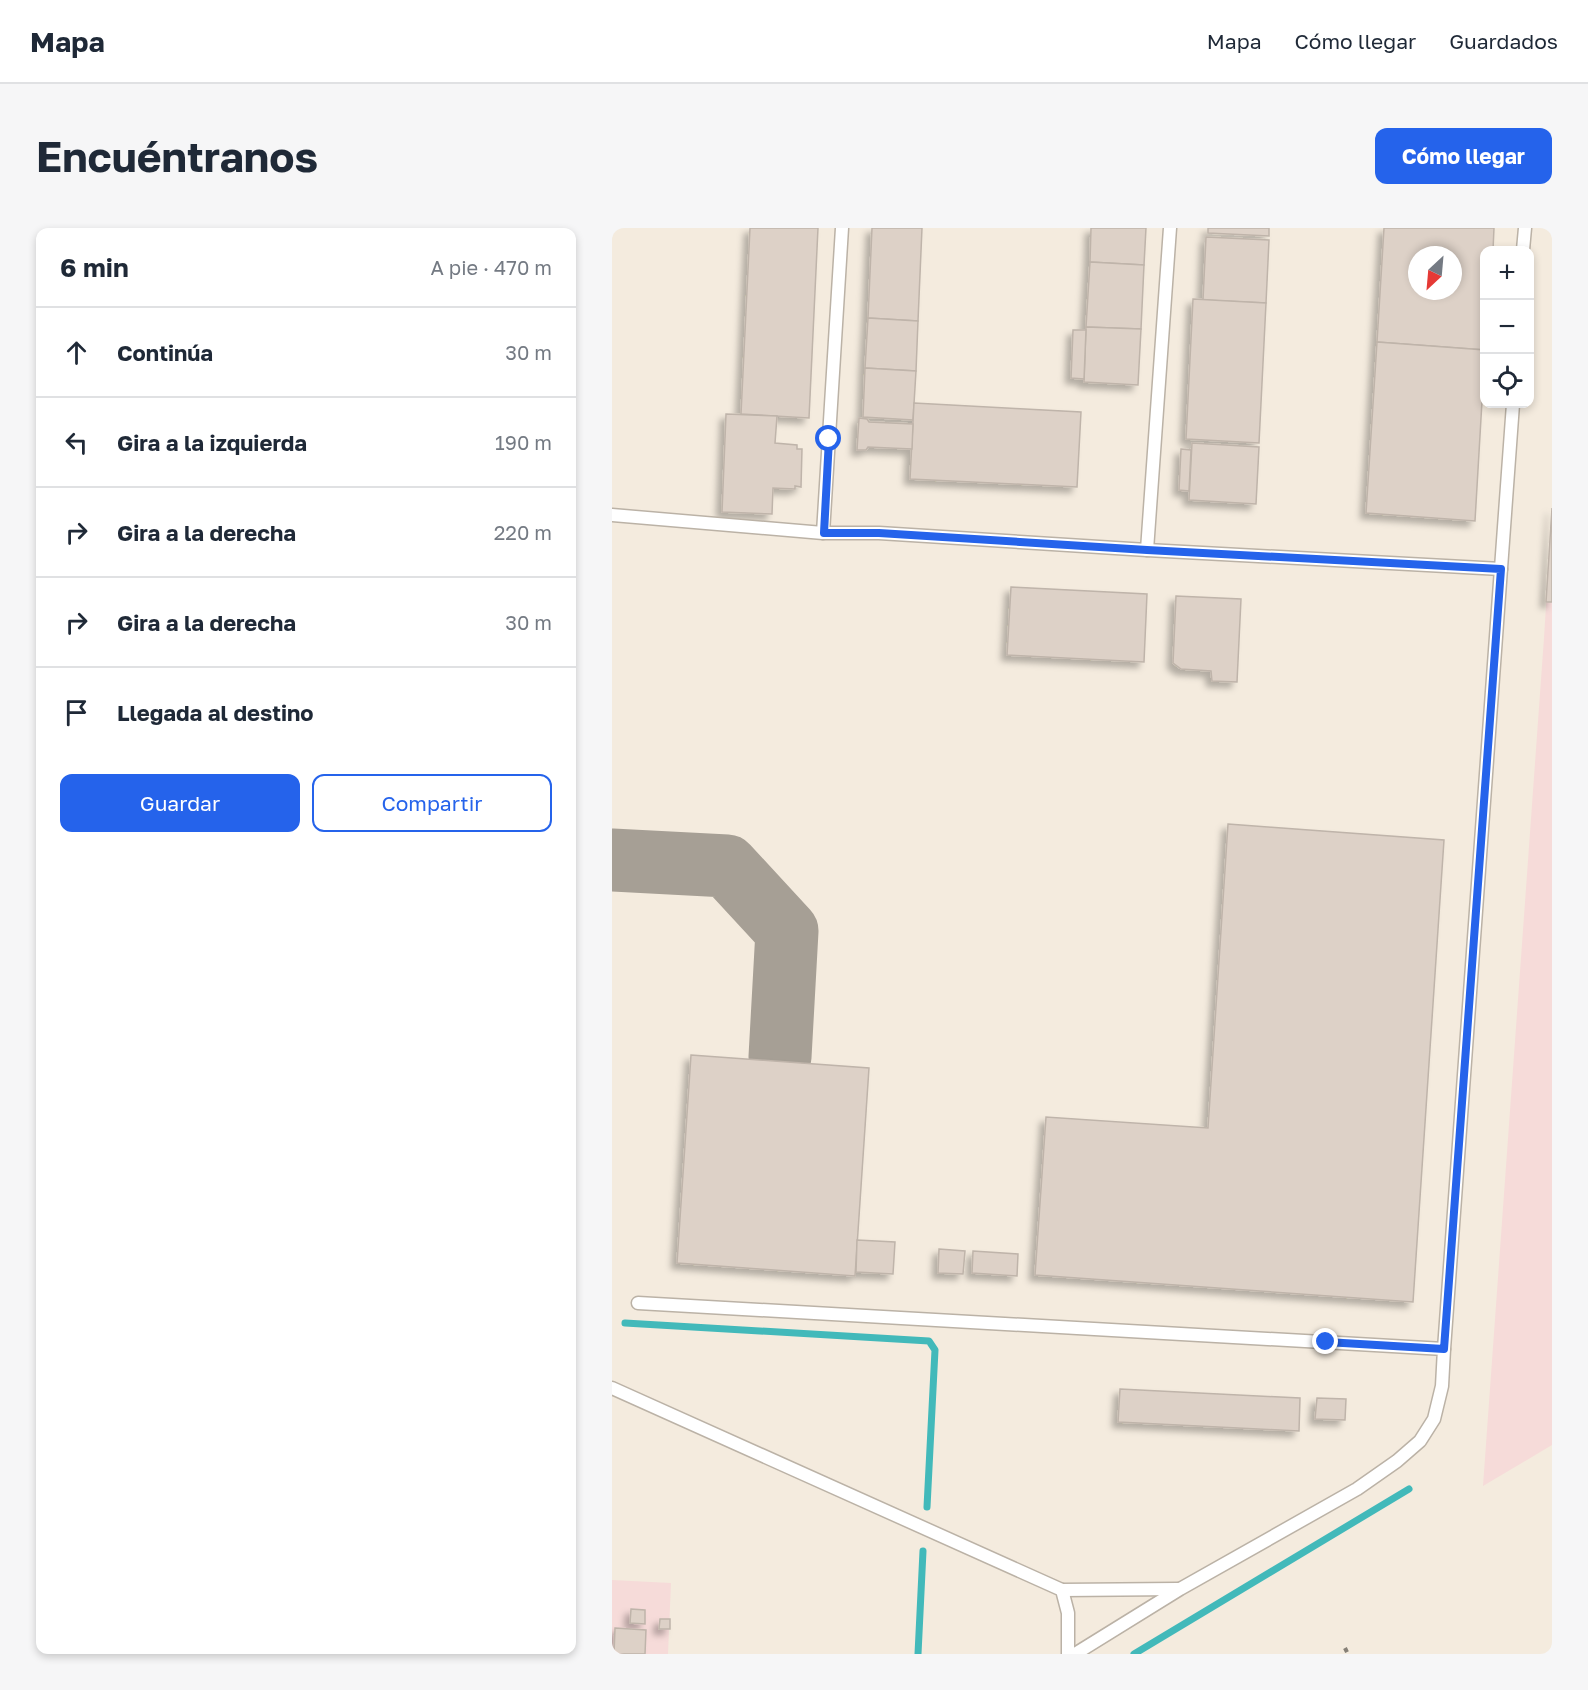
<!DOCTYPE html>
<html lang="es">
<meta charset="utf-8">
<style>
body{margin:0;font-family:"Golos Text",sans-serif;background:#f6f6f7;color:#1f2937}
.controls{position:absolute;right:18px;top:18px;display:grid;overflow:hidden;border-radius:12px;box-shadow:0 3px 9px #0003}
.controls button{width:54px;height:54px;display:grid;place-items:center;padding:0;border:0;border-bottom:2px solid #e0e1e3;background:#fff;color:#1f2937;font:30px sans-serif}
.compass{position:absolute;left:796px;top:18px;width:54px;height:54px;border-radius:50%;background:#fff;box-shadow:0 3px 9px #0003;rotate:206deg}
.stop{position:absolute;width:18px;height:18px;margin:-14px;border:4px solid #2563eb;border-radius:50%;background:#fff}
.stop.end{background:#2563eb;border-color:#fff;box-shadow:0 2px 6px #0008}
.list{margin:0;padding:0;list-style:none}
h2{display:flex;justify-content:space-between;align-items:center;height:78px;margin:0;padding:0 24px;font-size:26px}
h2 small{font-size:20px;font-weight:400;color:#747a83}
.list li{display:grid;grid-template-columns:39px 1fr auto;gap:18px;align-items:center;box-sizing:border-box;height:90px;padding:0 24px;border-top:2px solid #e0e1e3}
.list b{display:block;font-size:22px;white-space:nowrap}
.list em{font-size:20px;font-style:normal;color:#747a83}
.actions{display:flex;gap:12px;padding:18px 24px}
.actions a{flex:1;padding:14px 0;border:2px solid #2563eb;border-radius:12px;text-align:center;font-size:21px;color:#2563eb}
.actions .main{background:#2563eb;color:#fff}
.icon{flex:none;width:33px;height:33px;fill:none;stroke:currentColor;stroke-width:2;stroke-linecap:round;stroke-linejoin:round}
.map{position:relative;flex:none;width:940px;height:1426px;overflow:hidden;border-radius:12px}
header{display:flex;align-items:center;gap:36px;box-sizing:border-box;height:84px;padding:0 30px;background:#fff;border-bottom:2px solid #e0e1e3}
header strong{font-size:28px}
nav{display:flex;gap:33px;margin-inline-start:auto;font-size:21px}
.intro{display:flex;align-items:center;justify-content:space-between;box-sizing:border-box;height:144px;padding:0 36px}
h1{margin:0;font-size:42px}
.button{padding:15px 27px;border-radius:12px;background:#2563eb;color:#fff;font-size:21px;font-weight:700}
main{display:flex;gap:36px;padding:0 36px}
aside{flex:1;background:#fff;border-radius:12px;box-shadow:0 3px 9px #0003}
.map>svg:first-child{display:block}
.industrial{fill:#f6dbd9}
.lines{fill:none;stroke-linecap:round;stroke-linejoin:round}
.stream{stroke:#42b9ba;stroke-width:7}
.taxiway{stroke:#a69f95;stroke-width:63}
.building{fill:#ddd1c7;stroke:#bfb4aa;stroke-width:1.5;fill-rule:evenodd;filter:url(#shadow)}
.lane-casing{stroke:#bbb2a6;stroke-width:15}
.path{stroke:#868077;stroke-width:4;stroke-dasharray:4.5 3;stroke-linecap:butt}
.lane{stroke:#fff;stroke-width:12}
.route{stroke:#2563eb;stroke-width:8}
</style>
<header>
<strong>Mapa</strong>
<nav><a>Mapa</a><a>Cómo llegar</a><a>Guardados</a></nav>
</header>
<div class="intro"><h1>Encuéntranos</h1><a class="button">Cómo llegar</a></div>
<main>
<aside>
<h2>6 min<small>A pie · 470 m</small></h2>
<ul class="list">
<li><svg class="icon" aria-label="ahead" viewBox="0 0 24 24"><path d="M12 20V5M6 11l6-6 6 6"/></svg><div><b>Continúa</b></div><em>30 m</em></li>
<li><svg class="icon" aria-label="left" viewBox="0 0 24 24"><path d="M17 20v-9H6M10 6l-5 5 5 5"/></svg><div><b>Gira a la izquierda</b></div><em>190 m</em></li>
<li><svg class="icon" aria-label="right" viewBox="0 0 24 24"><path d="M7 20v-9h11M14 6l5 5-5 5"/></svg><div><b>Gira a la derecha</b></div><em>220 m</em></li>
<li><svg class="icon" aria-label="right" viewBox="0 0 24 24"><path d="M7 20v-9h11M14 6l5 5-5 5"/></svg><div><b>Gira a la derecha</b></div><em>30 m</em></li>
<li><svg class="icon" aria-label="arrive" viewBox="0 0 24 24"><path d="M6 21V4h12l-3 4 3 4H6"/></svg><div><b>Llegada al destino</b></div></li>
</ul>
<div class="actions"><a class="main">Guardar</a><a>Compartir</a></div>
</aside>
<div class="map">
<svg width="940" height="1426" viewBox="0 0 940 1426">
<defs>
<filter id="shadow"><feDropShadow dx="-5.5" dy="5.5" stdDeviation="3" flood-color="#0004"/></filter>
</defs>
<rect width="100%" height="100%" fill="#f4ebde"/>
<g class="industrial">
<polygon points="940,280 940,1217 871,1258 932,410"/>
<polygon points="0,1352 59,1355 56,1426 0,1426"/>
</g>
<g class="lines">
<g class="stream">
<polyline points="13,1095 317,1113 323,1122 315,1279"/>
<polyline points="306,1426 311,1323"/>
<polyline points="522,1426 797,1261"/>
</g>
<polyline class="taxiway" points="0,632 115,638 175,703 168,829"/>
</g>
<g class="building">
<polygon points="138,0 206,0 197,190 129,186"/>
<polygon points="260,0 310,0 306,93 256,90"/>
<polygon points="479,0 534,0 532,37 478,34"/>
<polygon points="596,0 657,0 657,8 596,5"/>
<path d="M772,0H882L881,22H873V122L765,114ZM805,27H841V63H805Z"/>
<polygon points="594,9 657,12 654,75 591,72"/>
<polygon points="478,34 532,37 529,101 474,99"/>
<polygon points="581,71 654,75 647,215 574,211"/>
<polygon points="256,90 306,93 304,143 253,140"/>
<polygon points="474,99 529,101 526,157 472,154"/>
<polygon points="461,102 474,102 472,151 459,150"/>
<polygon points="765,114 873,122 863,293 754,285"/>
<polygon points="253,140 304,143 301,192 251,189"/>
<polygon points="302,175 469,184 465,259 298,251"/>
<polygon points="114,186 165,188 163,215 185,217 185,221 190,221 189,259 183,258 183,261 161,260 160,286 110,284"/>
<polygon points="247,190 255,191 257,194 301,196 300,221 256,219 254,222 245,222"/>
<polygon points="580,215 647,219 644,276 577,272"/>
<polygon points="569,221 579,222 577,263 567,262"/>
<polygon points="940,280 940,374 934,374"/>
<polygon points="399,359 535,366 532,434 395,427"/>
<polygon points="564,368 629,371 625,454 600,453 599,443 569,441 561,435"/>
<polygon points="616,596 832,612 801,1074 423,1047 434,889 596,900"/>
<polygon points="79,827 257,840 243,1048 65,1035"/>
<polygon points="245,1012 283,1014 281,1046 244,1044"/>
<polygon points="327,1021 353,1023 351,1046 326,1045"/>
<polygon points="361,1023 406,1026 405,1048 360,1045"/>
<polygon points="508,1161 688,1170 687,1203 506,1194"/>
<polygon points="705,1170 734,1171 733,1192 703,1191"/>
<polygon points="19,1381 33,1382 33,1396 18,1395"/>
<polygon points="48,1391 58,1391 58,1401 47,1401"/>
<polygon points="3,1400 34,1402 33,1426 2,1426"/>
</g>
<g class="lines">
<defs>
<g id="lane">
<polyline points="911,22 913,0"/>
<polyline points="0,287 211,305 267,305 535,322 889,341"/>
<polyline points="211,305 230,0"/>
<polyline points="535,322 558,0"/>
<polyline points="26,1075 832,1121 830,1158 822,1191 808,1213 785,1233 745,1261 568,1361 463,1426"/>
<polyline points="832,1121 901,176"/>
<polyline points="0,1160 450,1362 456,1385 456,1426"/>
<polyline points="450,1362 566,1361"/>
</g>
</defs>
<use href="#lane" class="lane-casing"/>
<polyline class="path" points="733,1420 736,1426"/>
<use href="#lane" class="lane"/>
</g>
<g class="lines">
<polyline class="route" points="217,211 212,305 267,305 535,322 889,341 832,1121 714,1114"/>
</g>
</svg>
<div class="controls">
<button>+</button>
<button>−</button>
<button><svg class="icon" aria-label="locate" viewBox="0 0 24 24"><circle cx="12" cy="12" r="6"/><path d="M12 2v4M12 18v4M2 12h4M18 12h4"/></svg></button>
</div>
<svg class="compass" viewBox="-18 -18 36 36"><path d="M0-13l5 13h-10z" fill="#e53935"/><path d="M0 13l5-13h-10z" fill="#747a83"/></svg>
<div class="stop" style="left:217px;top:211px"></div>
<div class="stop end" style="left:714px;top:1114px"></div>
</div>
</main>
